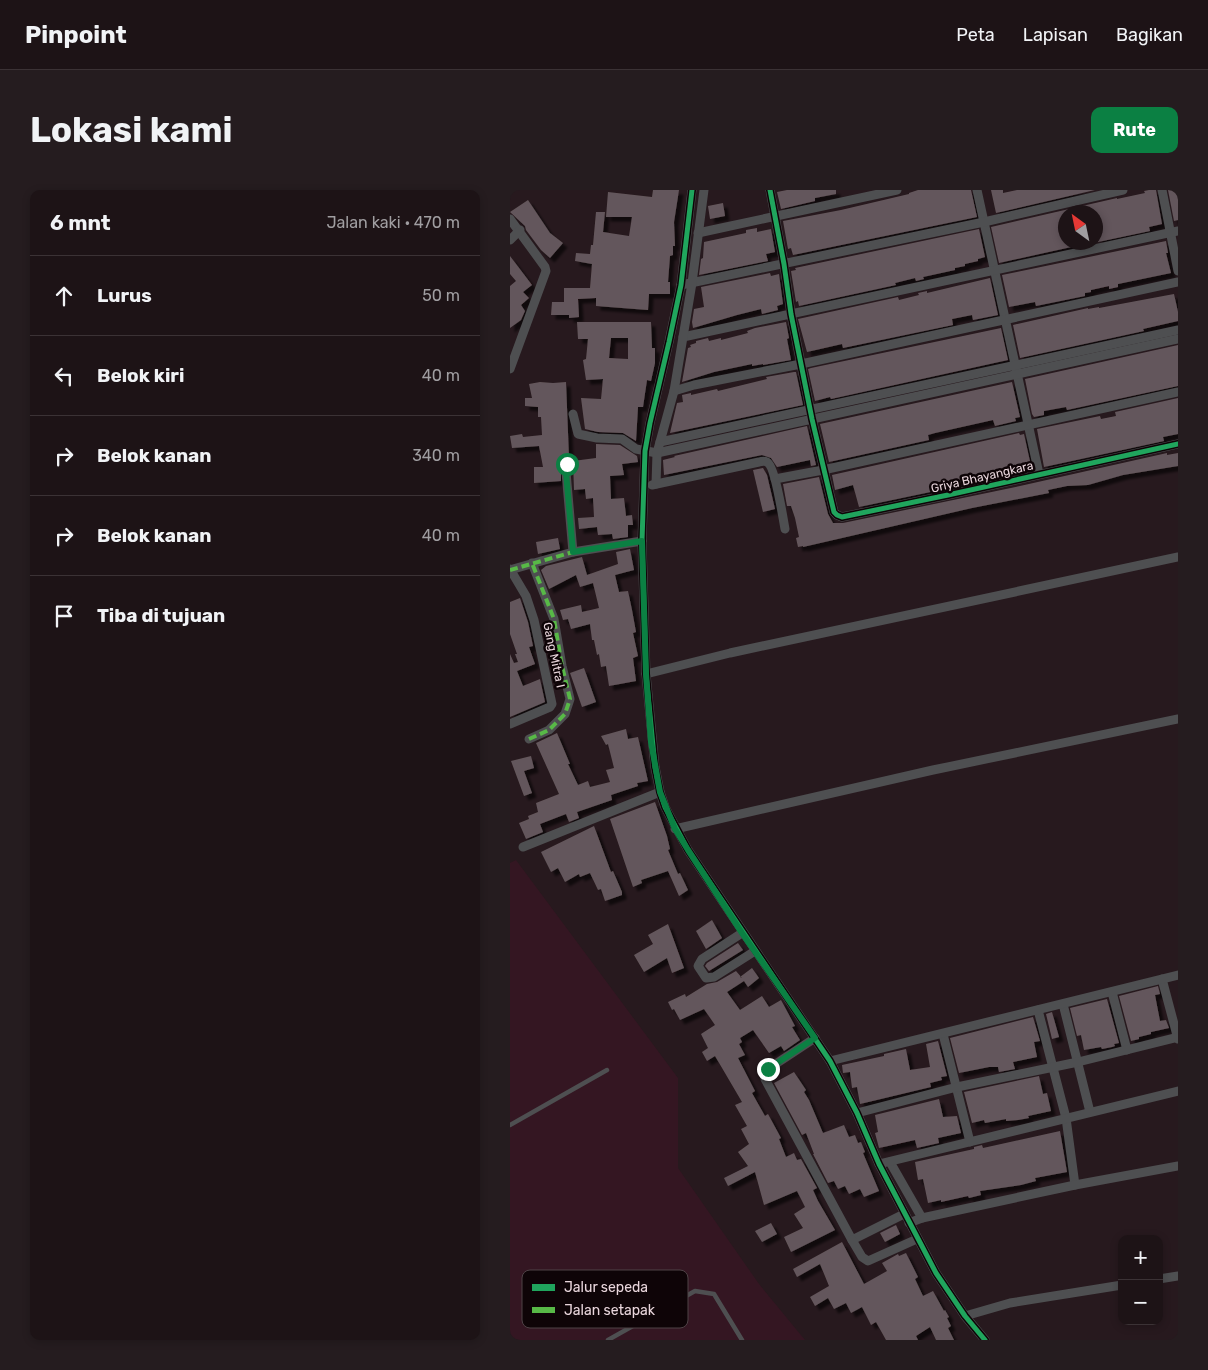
<!DOCTYPE html>
<html lang="id">
<meta charset="utf-8">
<style>
body{margin:0;font-family:Rubik,sans-serif;background:#251c1f;color:#f1f3f6}
.controls{position:absolute;right:15px;bottom:15px;display:grid;overflow:hidden;border-radius:10px;box-shadow:0 2px 8px #0003}
.controls button{width:45px;height:45px;display:grid;place-items:center;padding:0;border:0;border-bottom:1px solid #3b3235;background:#1d1316;color:#f1f3f6;font:25px sans-serif}
.compass{position:absolute;left:548px;top:15px;width:45px;height:45px;border-radius:50%;background:#1d1316;box-shadow:0 2px 8px #0003;rotate:327deg}
.stop{position:absolute;width:15px;height:15px;margin:-11px;border:4px solid #0b8043;border-radius:50%;background:#fff}
.stop.end{background:#0b8043;border-color:#fff;box-shadow:0 1px 5px #0008}
.list{margin:0;padding:0;list-style:none}
h2{display:flex;justify-content:space-between;align-items:center;height:65px;margin:0;padding:0 20px;font-size:21px}
h2 small{font-size:16px;font-weight:400;color:#a09ea1}
.list li{display:grid;grid-template-columns:32px 1fr auto;gap:15px;align-items:center;box-sizing:border-box;height:80px;padding:0 20px;border-top:1px solid #3b3235}
.list b{display:block;font-size:19px;white-space:nowrap}
.list em{font-size:16px;font-style:normal;color:#a09ea1}
.icon{flex:none;width:28px;height:28px;fill:none;stroke:currentColor;stroke-width:2;stroke-linecap:round;stroke-linejoin:round}
.map{position:relative;flex:none;width:668px;height:1150px;overflow:hidden;border-radius:10px}
header{display:flex;align-items:center;gap:30px;box-sizing:border-box;height:70px;padding:0 25px;background:#1d1316;border-bottom:1px solid #3b3235}
header strong{font-size:24px}
nav{display:flex;gap:28px;margin-inline-start:auto;font-size:18px}
.intro{display:flex;align-items:center;justify-content:space-between;box-sizing:border-box;height:120px;padding:0 30px}
h1{margin:0;font-size:35px}
.button{padding:12px 22px;border-radius:10px;background:#0b8043;color:#fff;font-size:18px;font-weight:700}
main{display:flex;gap:30px;padding:0 30px}
aside{flex:1;background:#1d1316;border-radius:10px;box-shadow:0 2px 8px #0003}
.map>svg:first-child{display:block}
.built{fill:#341622}
.building{fill:#64575b;fill-rule:evenodd;filter:url(#shadow)}
.lines{fill:none;stroke-linecap:round;stroke-linejoin:round}
.service{stroke:#4e4f51;stroke-width:4.5}
.minor{stroke:#4e4f51;stroke-width:9}
.quiet{stroke:#58b947;stroke-width:4;stroke-dasharray:8 4;stroke-linecap:butt}
.cycleway-casing{stroke:#0e0407;stroke-width:8}
.cycleway{stroke:#20a55d;stroke-width:5}
.route{stroke:#0b8043;stroke-width:6}
.labels{text-anchor:middle;stroke-width:5;stroke-linejoin:round;paint-order:stroke}
.street-label{font-size:12px;fill:#e8d5db;stroke:#0e0407}
.key{fill:#0e0407;stroke:#4f4347;stroke-width:1}
.key-label{font-size:14px;fill:#e8d5db}
</style>
<header>
<strong>Pinpoint</strong>
<nav><a>Peta</a><a>Lapisan</a><a>Bagikan</a></nav>
</header>
<div class="intro"><h1>Lokasi kami</h1><a class="button">Rute</a></div>
<main>
<aside>
<h2>6 mnt<small>Jalan kaki · 470 m</small></h2>
<ul class="list">
<li><svg class="icon" aria-label="ahead" viewBox="0 0 24 24"><path d="M12 20V5M6 11l6-6 6 6"/></svg><div><b>Lurus</b></div><em>50 m</em></li>
<li><svg class="icon" aria-label="left" viewBox="0 0 24 24"><path d="M17 20v-9H6M10 6l-5 5 5 5"/></svg><div><b>Belok kiri</b></div><em>40 m</em></li>
<li><svg class="icon" aria-label="right" viewBox="0 0 24 24"><path d="M7 20v-9h11M14 6l5 5-5 5"/></svg><div><b>Belok kanan</b></div><em>340 m</em></li>
<li><svg class="icon" aria-label="right" viewBox="0 0 24 24"><path d="M7 20v-9h11M14 6l5 5-5 5"/></svg><div><b>Belok kanan</b></div><em>40 m</em></li>
<li><svg class="icon" aria-label="arrive" viewBox="0 0 24 24"><path d="M6 21V4h12l-3 4 3 4H6"/></svg><div><b>Tiba di tujuan</b></div></li>
</ul>
</aside>
<div class="map">
<svg width="668" height="1150" viewBox="0 0 668 1150">
<defs>
<filter id="shadow"><feDropShadow dx="4.5" dy="4.5" stdDeviation="1" flood-color="#0009"/></filter>
</defs>
<rect width="100%" height="100%" fill="#27191e"/>
<polygon class="built" points="6,670 168,888 168,978 249,1094 295,1150 0,1150 0,673"/>
<g class="building">
<polygon points="143,0 169,0 164,32 165,56 163,56 163,65 160,66 158,92 160,92 160,104 139,104 138,120 86,116 86,108 68,109 69,127 59,128 59,125 41,125 42,112 54,112 54,98 80,98 82,74 65,71 66,63 80,64 81,55 83,55 86,22 95,22 93,42 119,46 122,27 96,27 98,2 142,7"/>
<polygon points="277,0 326,0 326,4 305,8 305,11 271,19 267,2"/>
<polygon points="408,0 461,0 467,27 283,65 281,58 278,59 273,31 331,20 399,4 399,3"/>
<polygon points="481,0 493,0 493,3 507,0 585,0 486,23"/>
<polygon points="639,0 646,0 652,34 639,37 640,41 588,52 586,42 586,22 556,22 556,52 584,52 489,73 481,37 607,8 607,9 635,3 634,1"/>
<polygon points="658,0 668,0 668,30 664,31"/>
<polygon points="18,10 40,43 53,53 40,68 31,60 16,40 15,36 0,22"/>
<polygon points="213,13 215,26 200,29 198,16"/>
<polygon points="247,38 247,42 261,39 265,62 256,64 258,71 189,85 191,69 193,68 194,52 236,43 236,40"/>
<polygon points="469,39 475,67 468,69 468,71 455,74 455,76 445,78 445,80 413,87 414,89 406,91 405,88 385,93 386,95 289,116 288,111 286,112 281,81 286,80 285,78"/>
<polygon points="656,51 658,63 656,63 661,83 608,94 608,97 599,99 599,96 581,100 581,102 575,103 575,106 526,116 525,112 499,117 492,85"/>
<polygon points="0,66 22,95 13,102 19,108 11,115 15,121 11,130 0,138 0,96 6,91 0,84"/>
<polygon points="260,83 261,86 269,84 273,114 267,116 268,120 252,124 251,119 227,125 183,138 182,132 184,119 194,117 191,97"/>
<polygon points="480,88 488,125 463,130 462,125 442,129 443,135 333,158 332,154 297,162 288,129 388,107 389,110 409,105 408,103 417,101 417,103"/>
<polygon points="664,104 668,122 668,131 633,139 634,141 510,168 503,135 578,118 578,119 589,117 589,118"/>
<path d="M67,132H141L142,158H145V173L141,191L137,190L133,217H128L126,251L113,243L88,242L75,239L71,208L91,209L93,189L76,190L73,170L76,169L78,149H68ZM101,148H118V169L99,168Z"/>
<polygon points="276,132 279,148 277,149 281,170 253,175 253,174 242,176 242,174 204,182 172,192 178,158 181,157 180,155 186,153 186,151 198,148 199,151 211,148 211,150 238,143 237,141 245,138"/>
<polygon points="491,138 498,170 321,209 320,207 305,211 298,179 301,178"/>
<polygon points="668,155 668,196 557,220 556,217 534,221 534,225 524,227 522,224 515,189"/>
<polygon points="284,182 286,182 293,215 160,243 167,213 173,212 172,205 181,203 181,205 207,199 208,201 257,189 256,187"/>
<polygon points="30,192 43,193 56,192 59,268 54,268 51,273 51,291 24,293 24,277 33,277 29,256 2,258 0,246 12,244 13,247 32,245 31,227 28,227 28,217 15,216 15,208 22,208 19,194"/>
<polygon points="502,192 510,227 505,228 506,231 485,236 483,230 425,243 418,245 419,250 319,272 310,234"/>
<polygon points="668,208 668,244 653,247 654,251 534,277 527,239 590,226 591,229 606,226 605,222"/>
<polygon points="297,236 306,275 301,276 300,270 267,277 261,268 252,265 154,285 153,270 165,267 164,266"/>
<polygon points="509,243 510,245 514,244 521,276 467,288 468,292 349,317 343,295 325,300 322,285"/>
<polygon points="86,254 110,255 127,266 128,272 112,274 114,285 100,286 101,309 114,308 116,326 122,325 123,335 118,335 118,347 103,349 102,344 88,345 87,337 69,339 68,328 84,327 83,308 76,309 75,299 64,300 63,271 86,268"/>
<polygon points="657,263 657,265 668,263 668,276 613,285 578,295 557,296 538,300 539,303 462,318 293,357 293,356 288,357 286,348 289,347 285,328 281,316 277,316 273,294 309,287 318,324 323,333 333,333 510,296"/>
<polygon points="253,278 257,285 265,319 253,322 243,280"/>
<polygon points="48,348 50,359 28,364 26,352"/>
<polygon points="120,359 124,380 105,385 109,402 118,401 122,420 126,442 123,443 128,466 123,468 126,491 99,496 96,476 91,477 89,464 87,465 84,450 82,450 80,434 61,439 58,429 53,430 50,420 71,415 72,422 89,418 83,393 70,397 66,385 39,399 31,380 36,376 72,367 77,385 108,374 106,362"/>
<polygon points="10,408 18,432 23,456 19,457 25,474 7,481 13,496 30,489 35,512 0,527 0,464 4,473 8,472 5,464 7,464 0,444 0,412"/>
<polygon points="74,478 86,512 72,517 60,483"/>
<polygon points="116,539 118,549 128,547 138,591 127,593 128,596 101,605 102,610 67,622 69,628 59,632 56,624 30,634 33,642 16,649 9,633 19,629 18,626 28,622 26,613 49,604 26,553 47,543 60,574 58,574 68,595 78,591 80,597 100,592 96,580 104,578 98,554 96,555 91,546"/>
<polygon points="21,566 24,578 14,581 22,603 14,606 1,571"/>
<polygon points="145,612 157,646 160,659 158,660 168,684 170,683 178,700 169,706 158,681 131,690 132,693 123,697 100,629"/>
<polygon points="84,636 101,682 103,681 112,702 112,705 95,711 91,699 88,700 80,683 70,687 69,684 55,692 48,678 41,682 31,662"/>
<polygon points="202,730 212,748 196,759 186,741"/>
<polygon points="158,734 174,778 162,783 157,768 134,782 124,765 143,754 138,745"/>
<polygon points="228,753 233,760 199,781 195,776 197,773"/>
<polygon points="242,778 249,788 238,797 234,791 217,802 230,820 252,806 259,817 271,810 285,836 282,837 290,850 274,861 271,856 259,863 243,840 230,848 232,852 229,854 235,865 228,868 245,901 242,903 255,926 258,924 271,948 269,949 276,967 284,963 287,970 291,969 307,998 303,1000 308,1011 325,1040 281,1062 274,1047 293,1038 284,1024 295,1017 287,1001 254,1015 245,982 218,996 214,988 238,976 228,962 239,954 231,939 237,936 225,915 232,912 205,866 197,871 192,862 198,858 191,844 205,835 194,819 170,830 164,819 162,820 158,812 175,804 176,807 197,794 207,792 226,781 232,788 230,787"/>
<polygon points="648,796 650,804 645,805 650,831 656,830 659,838 641,842 641,844 629,847 629,849 621,851 609,806"/>
<polygon points="597,809 609,853 604,854 605,856 602,857 592,859 591,857 574,860 571,845 567,846 560,818"/>
<polygon points="542,822 549,847 542,849 536,824"/>
<polygon points="523,827 530,851 524,852 527,867 503,872 505,879 489,882 488,877 479,877 449,883 440,848"/>
<polygon points="428,851 437,886 431,887 432,890 420,893 421,897 350,914 347,897 342,898 340,882 333,883 332,875 374,866 374,864 396,859 400,880 420,877 416,854"/>
<polygon points="284,882 296,900 294,902 299,910 313,943 334,935 339,947 345,945 348,953 351,952 355,962 353,963 369,1001 354,1007 350,999 339,1004 335,996 328,999 324,991 318,993 303,964 304,964 296,943 292,945 264,893"/>
<polygon points="529,886 533,904 537,903 541,921 518,926 519,928 508,930 496,931 496,929 475,933 474,930 462,933 454,902"/>
<polygon points="429,909 433,927 447,926 451,943 428,948 429,953 407,958 405,950 369,958 365,943 368,942 365,925"/>
<polygon points="550,941 557,982 525,988 526,991 511,995 470,1001 471,1005 459,1008 458,1006 431,1012 431,1010 418,1013 413,989 408,990 405,972 464,959 464,957 472,955 473,958"/>
<polygon points="261,1033 267,1044 252,1052 245,1041"/>
<polygon points="386,1035 390,1044 375,1052 370,1043"/>
<polygon points="332,1052 354,1094 377,1081 372,1073 388,1064 389,1066 396,1063 408,1087 405,1089 413,1106 423,1101 434,1121 435,1120 439,1127 437,1128 441,1136 438,1138 444,1150 426,1150 420,1137 406,1146 408,1150 376,1150 366,1132 361,1135 352,1117 341,1123 336,1113 324,1119 318,1108 305,1116 300,1107 319,1096 310,1074 287,1087 283,1079"/>
</g>
<g class="lines">
<g class="service">
<polyline points="0,935 97,880"/>
<polyline points="98,1150 185,1101 204,1104 232,1150"/>
</g>
<g class="minor">
<polyline points="182,0 171,95 159,152 140,233 135,261 132,351 136,484 145,577 150,602 155,617 178,660 320,871 347,923 369,974 426,1083 455,1126 475,1150"/>
<polyline points="260,0 274,74 281,124 302,229 324,322 327,325 332,327 438,305 668,254"/>
<polyline points="467,0 529,284"/>
<polyline points="652,0 668,81"/>
<polyline points="0,29 35,77 36,81 0,179"/>
<polyline points="188,43 387,0"/>
<polyline points="0,50 10,40"/>
<polyline points="171,95 474,32 613,0"/>
<polyline points="173,147 668,41"/>
<polyline points="164,201 184,195 291,174 668,92"/>
<polyline points="63,224 68,244 87,248 112,249 126,259 147,263 668,149"/>
<polyline points="150,252 668,140"/>
<polyline points="57,274 56,282 63,362"/>
<polyline points="265,289 313,280 668,202"/>
<polyline points="146,294 147,263 164,201 182,93 194,0"/>
<path d="M142,295L249,272C252,271 255,271 257,272C265,276 273,328 275,339"/>
<polyline points="0,379 16,406 24,430 42,514 40,517 0,534"/>
<polyline points="0,380 63,362 132,351"/>
<polyline points="136,484 220,463 668,367"/>
<polyline points="19,549 39,540 55,524 60,509 52,476 44,429 22,373"/>
<polyline points="165,639 423,580 668,529"/>
<polyline points="13,657 150,602"/>
<polyline points="232,743 192,769 188,776 196,788 204,787 245,761"/>
<polyline points="652,789 668,849"/>
<polyline points="602,802 617,860"/>
<polyline points="553,814 580,922"/>
<polyline points="528,820 556,928 565,995"/>
<polyline points="433,844 460,952"/>
<polyline points="305,848 258,879 255,882 255,889 342,1050 394,1024"/>
<polyline points="320,871 668,785"/>
<polyline points="347,923 447,897 568,872 668,847"/>
<polyline points="380,972 412,1028"/>
<polyline points="369,974 668,901"/>
<polyline points="399,1033 412,1028 565,995 668,976"/>
<polyline points="342,1050 352,1067 358,1071 407,1049"/>
<polyline points="649,1089 668,1086"/>
<polyline points="455,1126 500,1113 612,1095"/>
</g>
<g class="quiet">
<polyline points="0,380 63,362"/>
<polyline points="19,549 39,540 55,524 60,509 52,476 44,429 22,373"/>
</g>
<defs>
<g id="cycleway">
<polyline points="182,0 171,95 159,152 140,233 135,261 132,351 136,484 145,577 150,602 155,617 178,660 320,871 347,923 369,974 426,1083 455,1126 475,1150"/>
<polyline points="260,0 274,74 281,124 302,229 324,322 327,325 332,327 438,305 668,254"/>
</g>
</defs>
<use href="#cycleway" class="cycleway-casing"/>
<use href="#cycleway" class="cycleway"/>
</g>
<g class="lines">
<polyline class="route" points="57,274 56,282 63,362 132,351 136,484 141,552 150,602 165,639 178,660 232,743 305,848 258,879"/>
</g>
<g class="labels">
<g class="street-label">
<text transform="translate(472 287) rotate(-13)" y="4">Griya Bhayangkara</text>
<text transform="translate(44 465) rotate(78)" y="4">Gang Mitra I</text>
</g>
</g>
<rect x="12" y="1080" width="166" height="58" rx="8" class="key"/>
<rect x="22" y="1094" width="23" height="7" fill="#20a55d"/>
<rect x="22" y="1117" width="23" height="6" fill="#58b947"/>
<g class="key-label">
<text x="54" y="1102">Jalur sepeda</text>
<text x="54" y="1125">Jalan setapak</text>
</g>
</svg>
<div class="controls">
<button>+</button>
<button>−</button>
</div>
<svg class="compass" viewBox="-18 -18 36 36"><path d="M0-13l5 13h-10z" fill="#e53935"/><path d="M0 13l5-13h-10z" fill="#a09ea1"/></svg>
<div class="stop" style="left:57px;top:274px"></div>
<div class="stop end" style="left:258px;top:879px"></div>
</div>
</main>
